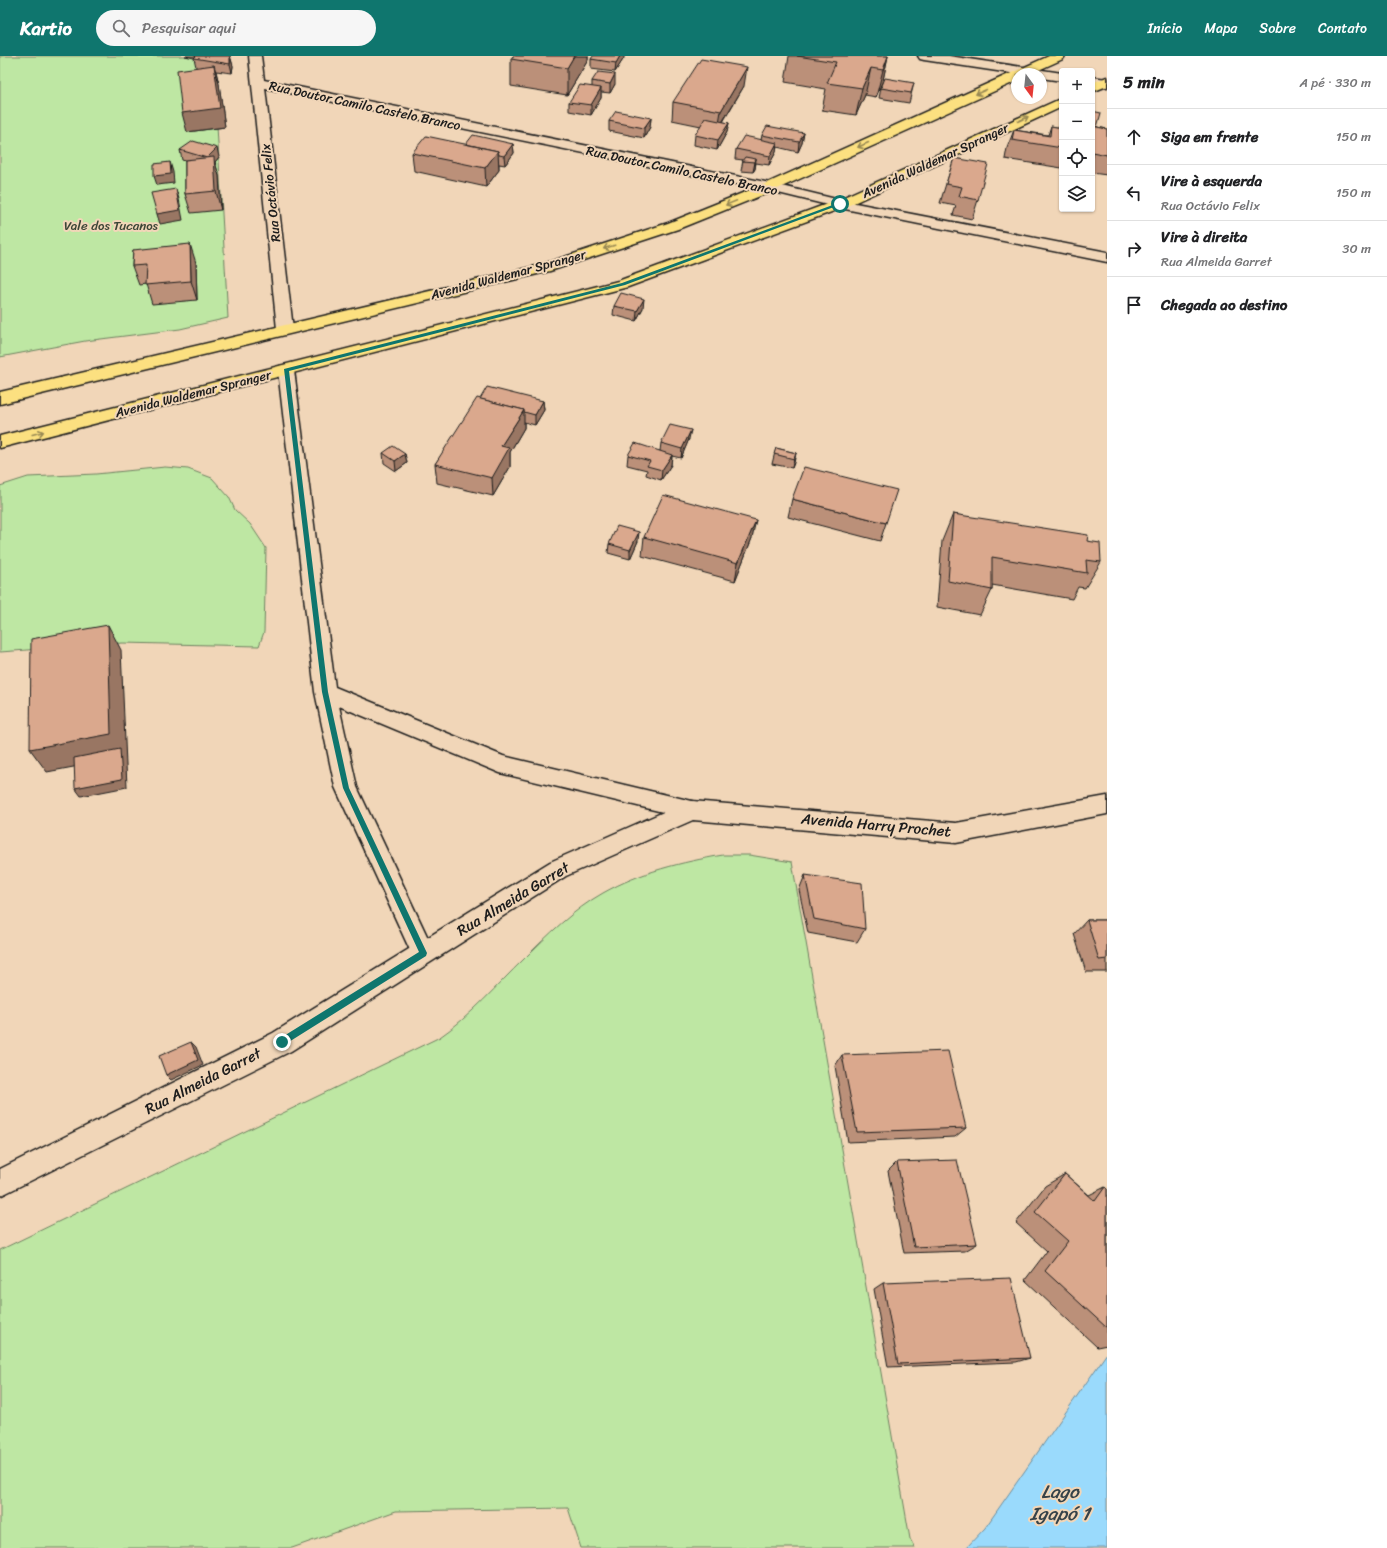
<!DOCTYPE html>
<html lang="pt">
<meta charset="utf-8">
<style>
body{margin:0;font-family:Sriracha,sans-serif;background:#f6f6f6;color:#202124}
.controls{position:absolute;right:12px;top:12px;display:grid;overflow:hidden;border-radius:4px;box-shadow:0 1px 3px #0004}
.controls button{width:36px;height:36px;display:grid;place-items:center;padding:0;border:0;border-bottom:1px solid #e0e0e0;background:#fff;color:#202124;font:20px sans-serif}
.compass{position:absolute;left:1011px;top:12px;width:36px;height:36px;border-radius:50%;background:#fff;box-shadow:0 1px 3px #0004;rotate:165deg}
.stop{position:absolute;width:12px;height:12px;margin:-9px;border:3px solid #0f766e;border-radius:50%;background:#fff}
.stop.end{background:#0f766e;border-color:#fff;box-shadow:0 1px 4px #0008}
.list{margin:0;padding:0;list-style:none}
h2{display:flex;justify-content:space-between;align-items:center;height:52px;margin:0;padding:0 16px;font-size:17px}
h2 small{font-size:13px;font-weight:400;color:#757577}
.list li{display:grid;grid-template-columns:26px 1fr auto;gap:12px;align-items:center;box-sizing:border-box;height:56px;padding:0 16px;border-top:1px solid #e0e0e0}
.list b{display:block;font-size:15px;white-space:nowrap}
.list p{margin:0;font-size:13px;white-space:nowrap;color:#757577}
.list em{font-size:13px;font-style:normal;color:#757577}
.icon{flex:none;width:22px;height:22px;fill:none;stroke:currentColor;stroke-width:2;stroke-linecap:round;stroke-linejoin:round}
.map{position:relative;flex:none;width:1107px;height:1492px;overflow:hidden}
header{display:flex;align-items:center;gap:24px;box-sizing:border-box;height:56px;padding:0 20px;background:#0f766e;color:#fff}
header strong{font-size:19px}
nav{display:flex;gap:22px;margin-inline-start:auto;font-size:14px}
.search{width:280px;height:36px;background:#f6f6f6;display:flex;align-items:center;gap:10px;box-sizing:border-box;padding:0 14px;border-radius:22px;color:#757577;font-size:15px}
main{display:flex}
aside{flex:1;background:#fff}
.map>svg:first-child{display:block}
.green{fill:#bee7a3;stroke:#6d8260}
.water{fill:#9adafc;stroke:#688ea2}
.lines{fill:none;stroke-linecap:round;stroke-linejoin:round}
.street-casing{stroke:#1c1c1c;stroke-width:3}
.secondary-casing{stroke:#1c1c1c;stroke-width:3}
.primary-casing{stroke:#1c1c1c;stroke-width:3}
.street{fill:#f1d6b8;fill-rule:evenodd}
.secondary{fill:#f1d6b8;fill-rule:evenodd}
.primary{fill:#fce080;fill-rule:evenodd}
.wall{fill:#bb9079;stroke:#1c1c1c}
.shaded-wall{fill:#997663;stroke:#1c1c1c}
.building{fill:#daa88d;stroke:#1c1c1c}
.oneway{stroke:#978853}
.route{fill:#0f766e}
.labels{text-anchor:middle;stroke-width:4;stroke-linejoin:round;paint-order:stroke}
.far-street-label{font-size:13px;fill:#1c1c1c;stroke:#f1d6b8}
.far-park-label{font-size:13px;fill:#3c4537;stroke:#f1d6b8}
.street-label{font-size:15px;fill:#1c1c1c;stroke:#f1d6b8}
.near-water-label{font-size:19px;font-style:italic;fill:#354249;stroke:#f1d6b8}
</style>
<header>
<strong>Kartio</strong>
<div class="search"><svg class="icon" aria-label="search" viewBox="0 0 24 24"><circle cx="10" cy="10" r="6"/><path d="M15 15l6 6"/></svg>Pesquisar aqui</div>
<nav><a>Início</a><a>Mapa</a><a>Sobre</a><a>Contato</a></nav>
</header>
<main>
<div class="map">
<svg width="1107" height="1492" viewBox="0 0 1107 1492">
<rect width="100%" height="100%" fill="#f1d6b8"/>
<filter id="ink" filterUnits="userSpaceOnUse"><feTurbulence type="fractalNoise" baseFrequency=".025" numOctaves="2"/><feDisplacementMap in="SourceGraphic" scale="8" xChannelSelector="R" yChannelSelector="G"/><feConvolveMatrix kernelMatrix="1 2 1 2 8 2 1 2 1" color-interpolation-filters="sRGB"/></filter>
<g filter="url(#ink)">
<g class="green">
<polygon points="0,0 213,0 228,262 180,273 85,285 0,301"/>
<polygon points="165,411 188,413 212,422 229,441 235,454 250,468 266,492 264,576 259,590 122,587 0,596 0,430 28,421 96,418"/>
<path d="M723,799H749L792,806L910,1483L915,1492H581L568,1452L396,1455L292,1492H0V1194L440,981C472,959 496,930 524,903C548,879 573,854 603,837C640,816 682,806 723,799Z"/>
</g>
<polygon class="water" points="1107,1297 1107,1492 966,1492 985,1472"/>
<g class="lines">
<defs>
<g id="street">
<polygon points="249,0 261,0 264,24 770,127 840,144 1107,196 1107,206 840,152 770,135 265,32 293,273 291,277 285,278 279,277 277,273"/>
<polygon points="918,0 949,0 1062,17 1062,25 1041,22 1041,18 1017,18 924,4 920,3"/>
<polygon points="1092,21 1107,23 1107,31 1092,29"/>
<polygon points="286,309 292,310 294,314 335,631 503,700 692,745 700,747 703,754 700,761 692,763 500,717 339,650 357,731 435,897 431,905 423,908 415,905 335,731 315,636 278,314 280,310"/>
</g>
<polygon id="secondary" points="1107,740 1107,758 956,787 693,764 566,820 291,995 0,1140 0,1113 273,977 550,806 684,747 692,745 956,767"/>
<g id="primary">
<polygon points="1049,0 1065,0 1063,3 1030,18 1017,18 1017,25 775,134 678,173 550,215 0,348 0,336 540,209 668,167 765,128"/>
<polygon points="1107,21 1107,30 1092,36 1092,27"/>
<polygon points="1062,42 1062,51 845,151 628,231 0,392 0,380 618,225 835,145"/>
</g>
</defs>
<use href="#street" class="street-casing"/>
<use href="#secondary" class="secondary-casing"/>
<use href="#primary" class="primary-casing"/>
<use href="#street" class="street"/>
<use href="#secondary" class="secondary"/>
<use href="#primary" class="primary"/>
</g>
<g class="wall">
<polygon points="185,0 230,0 233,10 232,17 216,15 219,28 225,71 187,76 196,11 194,2"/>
<polygon points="513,0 588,0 588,4 567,39 511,30 511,3"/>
<polygon points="789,0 888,0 883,24 876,41 865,39 856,59 822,54 826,33 785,26"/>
<polygon points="624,2 615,16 591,13 591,3"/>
<polygon points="592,25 615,28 610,37 601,36 601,42 591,59 569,55 569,46 592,31"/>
<polygon points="914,27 909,47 879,42 881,32"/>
<polygon points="744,30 723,66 729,67 727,76 717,94 694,89 695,79 701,70 672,64 673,46"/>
<polygon points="1092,55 1097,71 1107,73 1107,119 1092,117"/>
<polygon points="651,62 650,71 644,82 609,75 609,65"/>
<polygon points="1051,70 1062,72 1062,112 1005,103 1007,92 1014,74 1048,79"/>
<polygon points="804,77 802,87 798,96 777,91 776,96 769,109 756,107 755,113 753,116 741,115 743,104 735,103 736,93 761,84 762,79"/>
<polygon points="466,88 513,88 514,97 505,109 499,108 499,114 486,131 414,115 412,97"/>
<polygon points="180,94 219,101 215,106 219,120 221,154 191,157 185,138 185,105 182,104"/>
<polygon points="954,102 978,144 972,163 953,159 956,150 940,147"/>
<polygon points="133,194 196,207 197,244 152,248 146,228 139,229 132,210"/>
<polygon points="614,250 643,252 636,265 613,259"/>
<polygon points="480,343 543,345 544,354 535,369 524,366 524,372 510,396 510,411 493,440 437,427 435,408"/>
<polygon points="689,383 681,402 672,400 671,409 661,424 646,419 647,414 627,409 628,399 660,395 661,387"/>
<polygon points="776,392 796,397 792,412 772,408"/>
<polygon points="383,397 405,398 407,407 396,415 384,407"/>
<polygon points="792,443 886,467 880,485 788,461"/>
<polygon points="953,458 1087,485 1101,506 1085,532 1078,531 1072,543 992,529 992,534 980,559 937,551 942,485"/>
<polygon points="644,481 752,482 735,525 642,500"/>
<polygon points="638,485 630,503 608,497 609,488"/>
<polygon points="805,819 865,873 857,886 808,877 799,834"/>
<polygon points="1087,864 1107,864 1107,916 1086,916 1074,878"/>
<polygon points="842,999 966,1072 955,1081 848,1086 835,1010"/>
<polygon points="897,1106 977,1188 965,1195 904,1197 888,1115"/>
<polygon points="1065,1118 1089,1139 1105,1131 1107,1133 1107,1289 1097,1291 1025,1224 1047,1195 1016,1167 1045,1130"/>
<polygon points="883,1227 1030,1302 1016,1306 888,1311 874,1233"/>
</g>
<g class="shaded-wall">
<polygon points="230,0 233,10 232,17 230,8"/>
<polygon points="574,0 588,0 588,4 567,39 567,12"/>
<polygon points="620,0 624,0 624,2 615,16 616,7"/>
<polygon points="888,0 883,24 876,41 883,14"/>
<polygon points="214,9 219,28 225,71 187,76 182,57"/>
<polygon points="747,11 744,30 718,73 721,55"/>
<polygon points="871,12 865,39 856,59 862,32"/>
<polygon points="615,18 615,28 610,37 610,28"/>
<polygon points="601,32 601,42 591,59 591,49"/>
<polygon points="651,62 650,71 644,82 644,72"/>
<polygon points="729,67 727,76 717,94 718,84"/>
<polygon points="804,77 802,87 798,96 799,86"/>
<polygon points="777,87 776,96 769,109 770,100"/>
<polygon points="513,88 514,97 505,109 504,100"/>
<polygon points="217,92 219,101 215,106 219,120 221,154 207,102"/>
<polygon points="498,95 499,114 486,131 485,112"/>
<polygon points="756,103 755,113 753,116 755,106"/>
<polygon points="170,106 173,116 174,127 157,129 154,120"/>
<polygon points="176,133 179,143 183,164 160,168 157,158"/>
<polygon points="190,188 196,207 197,244 191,225"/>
<polygon points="644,243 643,252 636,265 637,255"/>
<polygon points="543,345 544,354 535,369 535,359"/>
<polygon points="524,354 524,372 510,396 510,411 493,440 492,422 501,390"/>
<polygon points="691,374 689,383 681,402 682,393"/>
<polygon points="796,397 794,407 792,412 794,403"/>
<polygon points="405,398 407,407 396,415 395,405"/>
<polygon points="672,399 671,409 661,424 662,414"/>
<polygon points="756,464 752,482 735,525 738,507"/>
<polygon points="639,476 638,485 630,503 630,494"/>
<polygon points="108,569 121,594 127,731 81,740 75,732 121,702 47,716 30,693"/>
<polygon points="191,986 196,991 203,1009 171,1024 166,1019"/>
</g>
<g class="building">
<polygon points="196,0 230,0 230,8 194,2"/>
<polygon points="513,0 574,0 567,12 511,3"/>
<polygon points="593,0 620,0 616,7 591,3"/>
<polygon points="797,0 888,0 883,14 871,12 862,32 827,27 836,6"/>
<polygon points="701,3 747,11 721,55 673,46"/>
<polygon points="214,9 220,52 182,57 177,14"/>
<polygon points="598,16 615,18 610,28 592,25"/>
<polygon points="885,22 914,27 911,37 881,32"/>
<polygon points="580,29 601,32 591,49 569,46"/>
<polygon points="616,55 651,62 644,72 609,65"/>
<polygon points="1092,55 1101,57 1097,71 1092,70"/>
<polygon points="705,62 729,67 718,84 695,79"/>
<polygon points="767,70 804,77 799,86 762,79"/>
<polygon points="1051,70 1062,72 1062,92 1012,84 1014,74 1050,80"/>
<polygon points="1092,70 1107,73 1107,99 1092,96"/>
<polygon points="473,79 513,88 504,100 499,99 498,95 466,88"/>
<polygon points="426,80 498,95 485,112 412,97"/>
<polygon points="744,80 777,87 770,100 736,93"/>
<polygon points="193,85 217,92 207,102 180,94"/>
<polygon points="214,101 216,135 185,138 185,104"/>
<polygon points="745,101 756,103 755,106 742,105"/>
<polygon points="954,102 988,108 978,144 959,140 962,131 946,128"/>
<polygon points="170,106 171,118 154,120 154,108"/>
<polygon points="176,133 180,154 157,158 151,137"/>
<polygon points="190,188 191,225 145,229 146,209 132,210 133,194"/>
<polygon points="621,237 644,243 637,255 614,250"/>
<polygon points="487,331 543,345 535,359 524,356 524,354 480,343"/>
<polygon points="477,342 524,354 501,390 509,392 492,422 435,408"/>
<polygon points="670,369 691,374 682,393 661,387"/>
<polygon points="635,387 672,399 662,414 647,410 650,405 628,399"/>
<polygon points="393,390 405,398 395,405 383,397"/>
<polygon points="776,392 796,397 794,403 774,398"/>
<polygon points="804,411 897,434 886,467 792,443"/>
<polygon points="663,439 756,464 738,507 644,481"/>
<polygon points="953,458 1088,479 1087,485 1100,487 1101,506 1086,504 1087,517 992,501 992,534 948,525"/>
<polygon points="617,470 639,476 630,494 609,488"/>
<polygon points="108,569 111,678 30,693 31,583"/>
<polygon points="120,693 122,723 75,732 74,702"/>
<polygon points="805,819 862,827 865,873 814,863"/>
<polygon points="1087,864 1107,864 1107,903 1099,904"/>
<polygon points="191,986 198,1004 166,1019 159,1000"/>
<polygon points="948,995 966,1072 857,1076 842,999"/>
<polygon points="957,1104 977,1188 914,1191 897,1106"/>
<polygon points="1065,1118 1095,1145 1105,1131 1107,1133 1107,1272 1045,1215 1068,1185 1035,1156"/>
<polygon points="1011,1222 1030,1302 898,1308 883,1227"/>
</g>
<defs><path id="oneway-shaft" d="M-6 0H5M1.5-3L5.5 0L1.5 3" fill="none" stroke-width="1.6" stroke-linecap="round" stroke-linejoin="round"/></defs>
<g class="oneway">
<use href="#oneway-shaft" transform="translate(981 36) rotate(156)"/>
<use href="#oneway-shaft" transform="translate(1023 63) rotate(-25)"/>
<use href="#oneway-shaft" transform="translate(863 89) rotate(156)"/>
<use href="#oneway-shaft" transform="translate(731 147) rotate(158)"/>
<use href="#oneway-shaft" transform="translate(609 191) rotate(162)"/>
<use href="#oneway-shaft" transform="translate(38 377) rotate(-14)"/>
</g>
</g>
<polygon class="route" points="838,147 842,148 625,229 289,315 328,636 349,732 427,897 426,900 284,989 279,989 279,983 419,896 343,732 322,636 284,313 622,227"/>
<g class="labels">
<g class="far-street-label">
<text transform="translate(365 49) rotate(12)" y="5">Rua Doutor Camilo Castelo Branco</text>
<text transform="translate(935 104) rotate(-25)" y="5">Avenida Waldemar Spranger</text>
<text transform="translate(682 114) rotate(12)" y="5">Rua Doutor Camilo Castelo Branco</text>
<text transform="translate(270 137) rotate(-96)" y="5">Rua Octávio Felix</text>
<text transform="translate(508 218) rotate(-15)" y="5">Avenida Waldemar Spranger</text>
<text transform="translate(193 337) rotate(-14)" y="5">Avenida Waldemar Spranger</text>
</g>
<g class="far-park-label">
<text x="111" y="174">Vale dos Tucanos</text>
</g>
<g class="street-label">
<text transform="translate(876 769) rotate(5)" y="5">Avenida Harry Prochet</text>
<text transform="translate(513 843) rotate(-31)" y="5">Rua Almeida Garret</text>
<text transform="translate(203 1025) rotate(-27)" y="5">Rua Almeida Garret</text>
</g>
<g class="near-water-label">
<text x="1060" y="1442">Lago<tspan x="1060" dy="22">Igapó 1</tspan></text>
</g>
</g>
</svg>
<div class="controls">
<button>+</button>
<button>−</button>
<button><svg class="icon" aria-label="locate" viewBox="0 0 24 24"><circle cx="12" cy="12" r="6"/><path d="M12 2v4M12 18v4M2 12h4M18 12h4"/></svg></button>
<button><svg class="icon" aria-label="layers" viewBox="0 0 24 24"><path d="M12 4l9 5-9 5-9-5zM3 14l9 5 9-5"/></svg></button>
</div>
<svg class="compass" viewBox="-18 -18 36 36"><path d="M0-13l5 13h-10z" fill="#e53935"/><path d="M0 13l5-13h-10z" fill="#757577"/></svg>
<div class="stop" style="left:840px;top:148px"></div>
<div class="stop end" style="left:282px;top:986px"></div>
</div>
<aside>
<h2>5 min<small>A pé · 330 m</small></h2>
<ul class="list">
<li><svg class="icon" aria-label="ahead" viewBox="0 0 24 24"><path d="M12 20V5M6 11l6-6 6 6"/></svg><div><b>Siga em frente</b></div><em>150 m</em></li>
<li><svg class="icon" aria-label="left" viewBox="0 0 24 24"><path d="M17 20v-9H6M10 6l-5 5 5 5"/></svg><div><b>Vire à esquerda</b><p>Rua Octávio Felix</p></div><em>150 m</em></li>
<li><svg class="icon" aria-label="right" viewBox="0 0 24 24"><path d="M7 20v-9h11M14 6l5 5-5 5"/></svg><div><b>Vire à direita</b><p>Rua Almeida Garret</p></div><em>30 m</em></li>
<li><svg class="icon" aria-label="arrive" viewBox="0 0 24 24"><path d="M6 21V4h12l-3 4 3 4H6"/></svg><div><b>Chegada ao destino</b></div></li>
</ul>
</aside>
</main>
